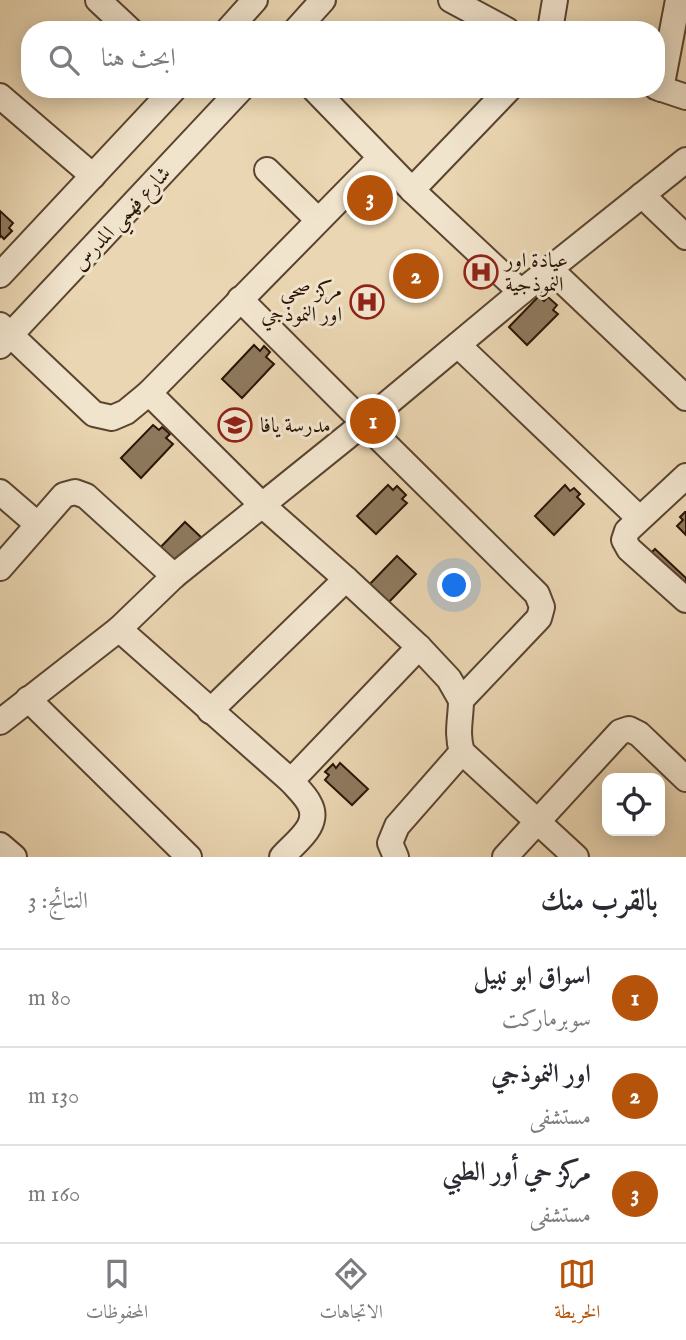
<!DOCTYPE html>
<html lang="ar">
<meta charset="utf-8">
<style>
body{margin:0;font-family:"IM FELL English",Amiri,serif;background:#f7f7f7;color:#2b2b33;direction:rtl}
.controls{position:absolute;right:21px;bottom:21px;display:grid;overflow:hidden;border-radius:14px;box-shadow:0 4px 18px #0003}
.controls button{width:63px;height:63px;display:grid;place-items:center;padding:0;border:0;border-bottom:2px solid #e1e1e2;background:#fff;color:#2b2b33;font:35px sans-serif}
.you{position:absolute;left:455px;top:586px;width:24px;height:24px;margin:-18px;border:5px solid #fff;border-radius:50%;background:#1a73e8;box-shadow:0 0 0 10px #1a73e833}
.badge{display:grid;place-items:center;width:46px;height:46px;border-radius:50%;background:#b45309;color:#fff;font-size:23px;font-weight:700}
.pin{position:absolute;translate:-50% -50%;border:4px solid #fff;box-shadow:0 2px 7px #0006}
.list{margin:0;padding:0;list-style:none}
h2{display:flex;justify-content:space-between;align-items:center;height:91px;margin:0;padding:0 28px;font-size:30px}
h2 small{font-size:23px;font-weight:400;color:#7c7c81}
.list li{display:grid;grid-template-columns:46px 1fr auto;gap:21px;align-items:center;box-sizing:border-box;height:98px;padding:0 28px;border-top:2px solid #e1e1e2}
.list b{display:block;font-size:26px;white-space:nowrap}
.list p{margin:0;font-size:23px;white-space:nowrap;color:#7c7c81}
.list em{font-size:23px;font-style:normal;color:#7c7c81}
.icon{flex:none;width:38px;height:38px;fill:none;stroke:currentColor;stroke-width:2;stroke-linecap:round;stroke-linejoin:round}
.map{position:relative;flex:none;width:686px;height:857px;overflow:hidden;direction:ltr}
.search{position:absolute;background:#fff;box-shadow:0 4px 18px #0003;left:21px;right:21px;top:21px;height:77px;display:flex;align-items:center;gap:18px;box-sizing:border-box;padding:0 24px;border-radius:28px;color:#7c7c81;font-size:26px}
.sheet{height:385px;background:#fff}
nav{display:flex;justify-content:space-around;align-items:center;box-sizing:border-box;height:98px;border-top:2px solid #e1e1e2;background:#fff;font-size:19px;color:#7c7c81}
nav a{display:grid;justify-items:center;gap:4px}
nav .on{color:#b45309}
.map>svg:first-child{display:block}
.building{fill:#8e795e;stroke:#2a1404;stroke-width:2}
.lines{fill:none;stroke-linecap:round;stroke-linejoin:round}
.minor-casing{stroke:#5a4430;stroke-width:28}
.minor{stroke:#f1e4cd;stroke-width:24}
.labels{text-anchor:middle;stroke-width:6;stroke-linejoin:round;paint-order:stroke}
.street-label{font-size:21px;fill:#2a1404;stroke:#f1e4cd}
.poi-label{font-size:21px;fill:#2a1404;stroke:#f1e4cd;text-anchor:start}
</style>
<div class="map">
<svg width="686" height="857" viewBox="0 0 686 857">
<rect width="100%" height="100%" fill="#ead6b2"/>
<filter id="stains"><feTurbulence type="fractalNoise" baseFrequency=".00286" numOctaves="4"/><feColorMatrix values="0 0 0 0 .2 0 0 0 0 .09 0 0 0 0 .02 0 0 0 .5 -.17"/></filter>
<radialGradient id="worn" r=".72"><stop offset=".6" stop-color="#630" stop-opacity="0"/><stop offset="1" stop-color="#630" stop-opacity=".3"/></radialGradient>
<g class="building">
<polygon points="0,211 13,223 9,228 12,231 4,239 1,236 0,237"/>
<polygon points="539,296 544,301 548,297 557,305 553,310 558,314 527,345 509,327"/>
<polygon points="254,345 260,351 264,346 270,352 266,357 274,364 242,398 222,379"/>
<polygon points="153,425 159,430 162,427 170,434 166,438 173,444 141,478 121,458"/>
<polygon points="388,485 393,490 397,486 406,495 402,499 407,503 376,534 357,516"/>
<polygon points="565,485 570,491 574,488 580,494 577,497 584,504 554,535 535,516"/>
<polygon points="685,512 686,512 686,535 677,526 683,520 680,517"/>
<polygon points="185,522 205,541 168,569 153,555"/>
<polygon points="655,549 686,578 686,582 669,599 650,554"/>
<polygon points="397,556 416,574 386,605 367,587"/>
<polygon points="340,763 368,789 352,805 325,780 329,775 325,772 333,764 336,768"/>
</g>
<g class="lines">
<defs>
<g id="minor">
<polyline points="98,0 130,30"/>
<polyline points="451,0 507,30"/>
<polyline points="228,30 255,0"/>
<polyline points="296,30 323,0"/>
<polyline points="550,30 555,0"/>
<polyline points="656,87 686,97"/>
<polyline points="314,89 412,190 521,292"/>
<polyline points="661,89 678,0"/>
<polyline points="0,96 93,176"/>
<polyline points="267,170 318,220"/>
<polyline points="412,190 509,89"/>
<polyline points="642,195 686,237"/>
<polyline points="550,269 686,398"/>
<polyline points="0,275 174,89"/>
<path d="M240,299L364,423L537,594L542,607L539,618L461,700C461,719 456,733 462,752L576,857"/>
<polyline points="0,325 94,414 112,418 126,412 149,393 379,159"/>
<polyline points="458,345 639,518"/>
<polyline points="0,346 241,89"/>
<polyline points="149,393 261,504 346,579 419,647 449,679 461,700"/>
<polyline points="686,476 627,531 624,540 629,549 686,600"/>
<polyline points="0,492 37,524"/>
<polyline points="0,568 64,495 75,492 86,496 174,576"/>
<path d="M119,629L291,781C297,788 305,795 309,803C322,825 295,842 282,857"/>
<polyline points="28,699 189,857"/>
<polyline points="210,711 346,579"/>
<polyline points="0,722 119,629 174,576 364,423 521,292 686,160"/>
<polyline points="291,781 419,647"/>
<polyline points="0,845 14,857"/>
<polyline points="396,857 390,843 397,826 462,752"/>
<polyline points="505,857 620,732 629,729 639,734 686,779"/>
</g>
</defs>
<use href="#minor" class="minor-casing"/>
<use href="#minor" class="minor"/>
</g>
<defs>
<symbol id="hospital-ring" viewBox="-11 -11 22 22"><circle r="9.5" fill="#f1e4cd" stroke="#8f2418" stroke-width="1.5"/><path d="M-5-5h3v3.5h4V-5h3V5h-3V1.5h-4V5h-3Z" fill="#8f2418"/></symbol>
<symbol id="school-ring" viewBox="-11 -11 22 22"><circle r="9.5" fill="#f1e4cd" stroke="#8f2418" stroke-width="1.5"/><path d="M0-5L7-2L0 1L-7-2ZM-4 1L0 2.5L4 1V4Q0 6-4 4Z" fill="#8f2418"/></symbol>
</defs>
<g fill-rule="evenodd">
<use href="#hospital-ring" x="462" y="253" width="38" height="38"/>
<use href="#hospital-ring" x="348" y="283" width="38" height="38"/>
<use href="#school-ring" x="216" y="406" width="38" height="38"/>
</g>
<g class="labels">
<g class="street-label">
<text transform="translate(121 218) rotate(-47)" y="7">شارع فهمي المدرس</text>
</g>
<g class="poi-label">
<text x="505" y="267">عيادة اور<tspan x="505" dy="24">النموذجية</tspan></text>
<text x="342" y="297" text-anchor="end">مركز صحي<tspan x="342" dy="24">اور النموذجي</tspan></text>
<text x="260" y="432">مدرسة يافا</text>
</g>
</g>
<rect width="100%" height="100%" filter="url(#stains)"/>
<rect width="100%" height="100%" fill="url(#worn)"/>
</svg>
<div class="controls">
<button><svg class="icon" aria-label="locate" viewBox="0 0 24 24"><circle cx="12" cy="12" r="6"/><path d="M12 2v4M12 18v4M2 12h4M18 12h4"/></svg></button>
</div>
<div class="you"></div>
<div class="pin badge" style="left:373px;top:421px">1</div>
<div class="pin badge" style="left:416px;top:276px">2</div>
<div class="pin badge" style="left:370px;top:198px">3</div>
<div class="search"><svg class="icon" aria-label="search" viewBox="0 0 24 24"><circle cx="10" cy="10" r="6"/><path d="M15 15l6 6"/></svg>ابحث هنا</div>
</div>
<section class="sheet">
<h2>بالقرب منك<small>النتائج: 3</small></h2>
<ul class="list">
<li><span class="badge">1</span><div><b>اسواق ابو نبيل</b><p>سوبرماركت</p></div><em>80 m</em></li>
<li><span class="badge">2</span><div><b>اور النموذجي</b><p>مستشفى</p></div><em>130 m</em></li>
<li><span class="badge">3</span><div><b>مركز حي أور الطبي</b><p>مستشفى</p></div><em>160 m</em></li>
</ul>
</section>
<nav>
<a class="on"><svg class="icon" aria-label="map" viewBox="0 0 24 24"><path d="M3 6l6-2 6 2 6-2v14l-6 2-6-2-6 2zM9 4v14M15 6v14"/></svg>الخريطة</a>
<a><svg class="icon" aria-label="directions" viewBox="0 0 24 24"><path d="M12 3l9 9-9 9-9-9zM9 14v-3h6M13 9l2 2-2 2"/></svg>الاتجاهات</a>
<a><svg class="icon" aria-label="saved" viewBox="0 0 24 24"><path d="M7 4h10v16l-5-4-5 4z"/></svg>المحفوظات</a>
</nav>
